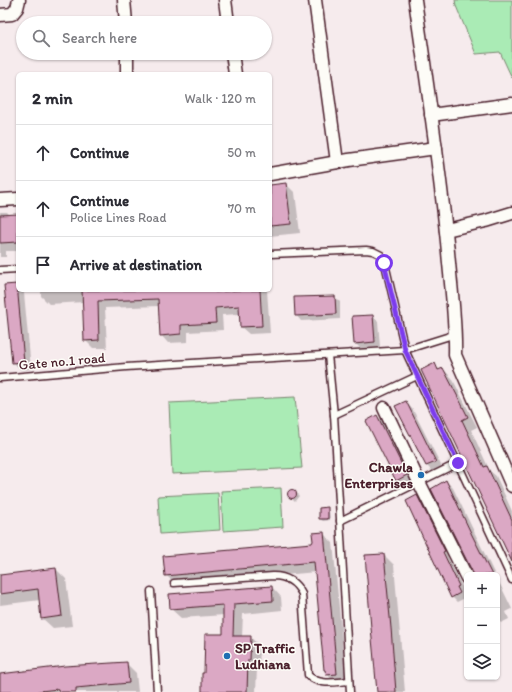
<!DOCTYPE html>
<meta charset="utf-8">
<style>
body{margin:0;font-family:Itim,sans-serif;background:#f2f2f3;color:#2b2b33}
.controls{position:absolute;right:12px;bottom:12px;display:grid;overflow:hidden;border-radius:6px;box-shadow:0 1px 3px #0004}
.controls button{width:36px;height:36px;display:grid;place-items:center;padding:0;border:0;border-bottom:1px solid #e1e1e2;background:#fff;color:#2b2b33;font:20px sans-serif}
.stop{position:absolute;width:12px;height:12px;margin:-9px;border:3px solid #7c3aed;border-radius:50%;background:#fff}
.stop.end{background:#7c3aed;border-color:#fff;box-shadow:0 1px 4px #0008}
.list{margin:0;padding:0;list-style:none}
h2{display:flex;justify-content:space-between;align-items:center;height:52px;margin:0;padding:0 16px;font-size:17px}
h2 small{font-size:13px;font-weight:400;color:#7c7c81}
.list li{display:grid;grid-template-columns:26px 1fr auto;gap:12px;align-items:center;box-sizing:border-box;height:56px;padding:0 16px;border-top:1px solid #e1e1e2}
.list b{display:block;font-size:15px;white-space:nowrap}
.list p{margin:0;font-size:13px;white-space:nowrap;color:#7c7c81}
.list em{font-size:13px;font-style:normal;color:#7c7c81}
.icon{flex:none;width:22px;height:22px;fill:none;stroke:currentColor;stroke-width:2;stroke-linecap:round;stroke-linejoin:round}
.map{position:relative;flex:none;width:512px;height:692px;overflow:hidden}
.search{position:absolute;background:#fff;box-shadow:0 1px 3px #0004;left:16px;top:16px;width:256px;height:44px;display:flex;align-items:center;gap:10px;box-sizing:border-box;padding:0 14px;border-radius:22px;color:#7c7c81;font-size:15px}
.panel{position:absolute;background:#fff;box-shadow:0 1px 3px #0004;left:16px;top:72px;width:256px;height:220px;border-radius:6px}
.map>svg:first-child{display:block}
.green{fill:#aaebb5;stroke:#7a8570}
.shadow{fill:#0003}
.building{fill:#dba8c4;stroke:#4a1f2b}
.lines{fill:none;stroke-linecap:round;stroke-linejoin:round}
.lane-casing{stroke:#4a1f2b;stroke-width:9}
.street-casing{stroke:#4a1f2b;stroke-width:15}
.lane{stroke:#fdfcf7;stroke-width:6}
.street{stroke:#fdfcf7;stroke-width:12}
.route{stroke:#7c3aed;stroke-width:5}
.poi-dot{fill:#1f6fb2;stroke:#fdfcf7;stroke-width:1.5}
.labels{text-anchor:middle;stroke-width:3;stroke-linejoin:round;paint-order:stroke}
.street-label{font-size:14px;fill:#4a1f2b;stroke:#fdfcf7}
.poi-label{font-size:14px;font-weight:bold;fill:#4a1f2b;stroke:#fdfcf7;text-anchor:end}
</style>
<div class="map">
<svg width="512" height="692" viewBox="0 0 512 692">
<rect width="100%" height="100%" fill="#f6ebed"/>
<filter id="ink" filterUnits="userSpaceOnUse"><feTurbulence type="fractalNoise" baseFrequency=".025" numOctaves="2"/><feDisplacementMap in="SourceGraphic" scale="8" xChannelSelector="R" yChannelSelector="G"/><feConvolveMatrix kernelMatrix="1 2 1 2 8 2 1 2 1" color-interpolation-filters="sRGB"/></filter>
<g filter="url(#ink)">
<g class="green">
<polygon points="455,0 512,0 512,78 500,52 476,54 456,6"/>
<polygon points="295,397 302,468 172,474 169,403"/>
<polygon points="281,488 283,527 223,531 221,491"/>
<polygon points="218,493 220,530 160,534 158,496"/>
</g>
<g class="shadow">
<polygon points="286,184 295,193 300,233 270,236 270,186"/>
<polygon points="0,212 7,212 10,215 18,215 18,251 6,251 6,257 0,257"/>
<polygon points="16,285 18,287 18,290 21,290 24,293 31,369 21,370 13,362"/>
<polygon points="41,290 221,290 222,293 239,290 267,290 270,333 249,334 241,327 240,314 222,315 223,330 188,332 188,342 168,343 161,335 159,306 105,308 107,348 93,348 85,340 84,302 49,304 41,296"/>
<polygon points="335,297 340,302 340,319 301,321 296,315"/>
<polygon points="373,316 378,321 380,347 360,348 355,343"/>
<polygon points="434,365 440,370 443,369 452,378 477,427 471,430 490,471 496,476 512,511 512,560"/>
<polygon points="406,402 413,410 443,469 434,473 427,466"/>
<polygon points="377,416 385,424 414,483 405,488 397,480"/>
<polygon points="446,481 453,488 495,575 475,575"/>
<polygon points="290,491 295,491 299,496 295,501 288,495"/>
<polygon points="417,496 422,501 450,556 448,557 467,597 457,602 452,597"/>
<polygon points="327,508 329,511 330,520 323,521 320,519"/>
<polygon points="323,533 333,543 346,683 336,684 327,674 316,572 176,585 166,575 312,544"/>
<polygon points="384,555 394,565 405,692 378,692"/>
<polygon points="56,569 66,579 72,626 53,628 42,618 40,600 0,605 0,576"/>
<polygon points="497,578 512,609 506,612 509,619 501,623 497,619"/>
<polygon points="272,587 281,597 282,610 243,614 242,637 250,637 260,646 259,669 257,668 256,692 203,692 205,674 224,635 224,615 181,618 171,609 170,595"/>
<polygon points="126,663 136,673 138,692 0,692 0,675"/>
</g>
<g class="building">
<polygon points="286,183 291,224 270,226 270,185"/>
<polygon points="18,214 18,242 0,243 0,215"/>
<polygon points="17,284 24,362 12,363 4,285"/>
<polygon points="82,290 215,290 215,292 238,290 260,290 262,326 240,327 239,306 215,308 216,323 181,325 181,334 160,336 158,299 98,301 99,340 84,341"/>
<polygon points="335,296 336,314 295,316 294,297"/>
<polygon points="373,315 375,342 354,344 352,316"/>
<polygon points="435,363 438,370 443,368 460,401 468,417 462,420 484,467 487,466 512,520 512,562 421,370"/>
<polygon points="406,401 436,462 426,466 395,406"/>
<polygon points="377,415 407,475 396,481 366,421"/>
<polygon points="446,480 472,535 492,575 474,575 431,489"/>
<circle cx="292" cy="494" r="4.5"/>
<polygon points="417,495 445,551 443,552 459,586 457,587 460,593 451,598 406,501"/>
<polygon points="328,507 328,519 319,519 319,508"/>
<polygon points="324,532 337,674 326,675 325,670 324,670 314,562 165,576 163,556 312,543 313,541 312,533"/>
<polygon points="384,554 391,628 396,692 377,692 371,628 365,555"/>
<polygon points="56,568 62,616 41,619 38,589 0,594 0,575"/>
<polygon points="272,586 273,601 234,604 233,636 251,636 250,660 248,660 247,692 202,692 202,673 204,673 205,634 223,634 223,605 170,609 169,594"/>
<polygon points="127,662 129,683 76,688 76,692 59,692 58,689 32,692 0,692 0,674 65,666"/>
</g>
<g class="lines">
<defs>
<g id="lane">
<polyline points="270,254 366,250 373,251 381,255 386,268 405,350 456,334"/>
<polyline points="0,270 18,269"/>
<polyline points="328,355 334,415 350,692"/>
<polyline points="0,378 126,367 405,350 512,580"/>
<polyline points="334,415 417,376"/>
<polyline points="340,521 458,463"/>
<path d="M174,583L273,576C287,576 296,582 302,594L308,675C319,686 335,682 349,681"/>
<polyline points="151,591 157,692"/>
</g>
<g id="street">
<polyline points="124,0 126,23"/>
<polyline points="225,0 228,23"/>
<polyline points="315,0 337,162"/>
<path d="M415,0C427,84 440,168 448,252C451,287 456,321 455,355L512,486"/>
<polyline points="0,15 12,14 17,8 19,0"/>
<polyline points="127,53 127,74"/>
<polyline points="232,53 235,74"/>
<polyline points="431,115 512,104"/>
<polyline points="270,174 349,160 436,148"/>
<polyline points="0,200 18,199"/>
<polyline points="446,230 486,221 512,213"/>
<polyline points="384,408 419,482 467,578"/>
</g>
</defs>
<use href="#lane" class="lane-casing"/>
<use href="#street" class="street-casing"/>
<use href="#lane" class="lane"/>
<use href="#street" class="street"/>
</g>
</g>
<g class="lines" filter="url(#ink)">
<polyline class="route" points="384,263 405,350 458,463"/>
</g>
<g class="poi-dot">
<circle cx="421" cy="475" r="4"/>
<circle cx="227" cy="656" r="4"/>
</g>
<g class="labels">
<g class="street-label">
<text transform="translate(62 361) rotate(-5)" y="5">Gate no.1 road</text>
</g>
<g class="poi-label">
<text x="413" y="472">Chawla<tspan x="413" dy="16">Enterprises</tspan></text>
<text x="235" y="653" text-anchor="start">SP Traffic<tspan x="235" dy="16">Ludhiana</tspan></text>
</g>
</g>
</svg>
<div class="controls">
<button>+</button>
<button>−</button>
<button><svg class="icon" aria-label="layers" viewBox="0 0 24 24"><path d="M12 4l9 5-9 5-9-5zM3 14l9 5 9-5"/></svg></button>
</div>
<div class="stop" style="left:384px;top:263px"></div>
<div class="stop end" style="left:458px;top:463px"></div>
<div class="search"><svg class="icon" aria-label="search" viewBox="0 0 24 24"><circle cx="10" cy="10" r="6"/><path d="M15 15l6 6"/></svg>Search here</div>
<section class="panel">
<h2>2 min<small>Walk · 120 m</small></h2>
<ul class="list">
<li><svg class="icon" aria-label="ahead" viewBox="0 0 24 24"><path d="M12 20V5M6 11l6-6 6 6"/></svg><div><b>Continue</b></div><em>50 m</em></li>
<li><svg class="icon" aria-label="ahead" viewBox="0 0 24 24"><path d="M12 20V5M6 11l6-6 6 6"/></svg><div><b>Continue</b><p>Police Lines Road</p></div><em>70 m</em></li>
<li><svg class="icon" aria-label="arrive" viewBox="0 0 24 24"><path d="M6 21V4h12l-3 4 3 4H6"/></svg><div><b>Arrive at destination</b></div></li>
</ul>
</section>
</div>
